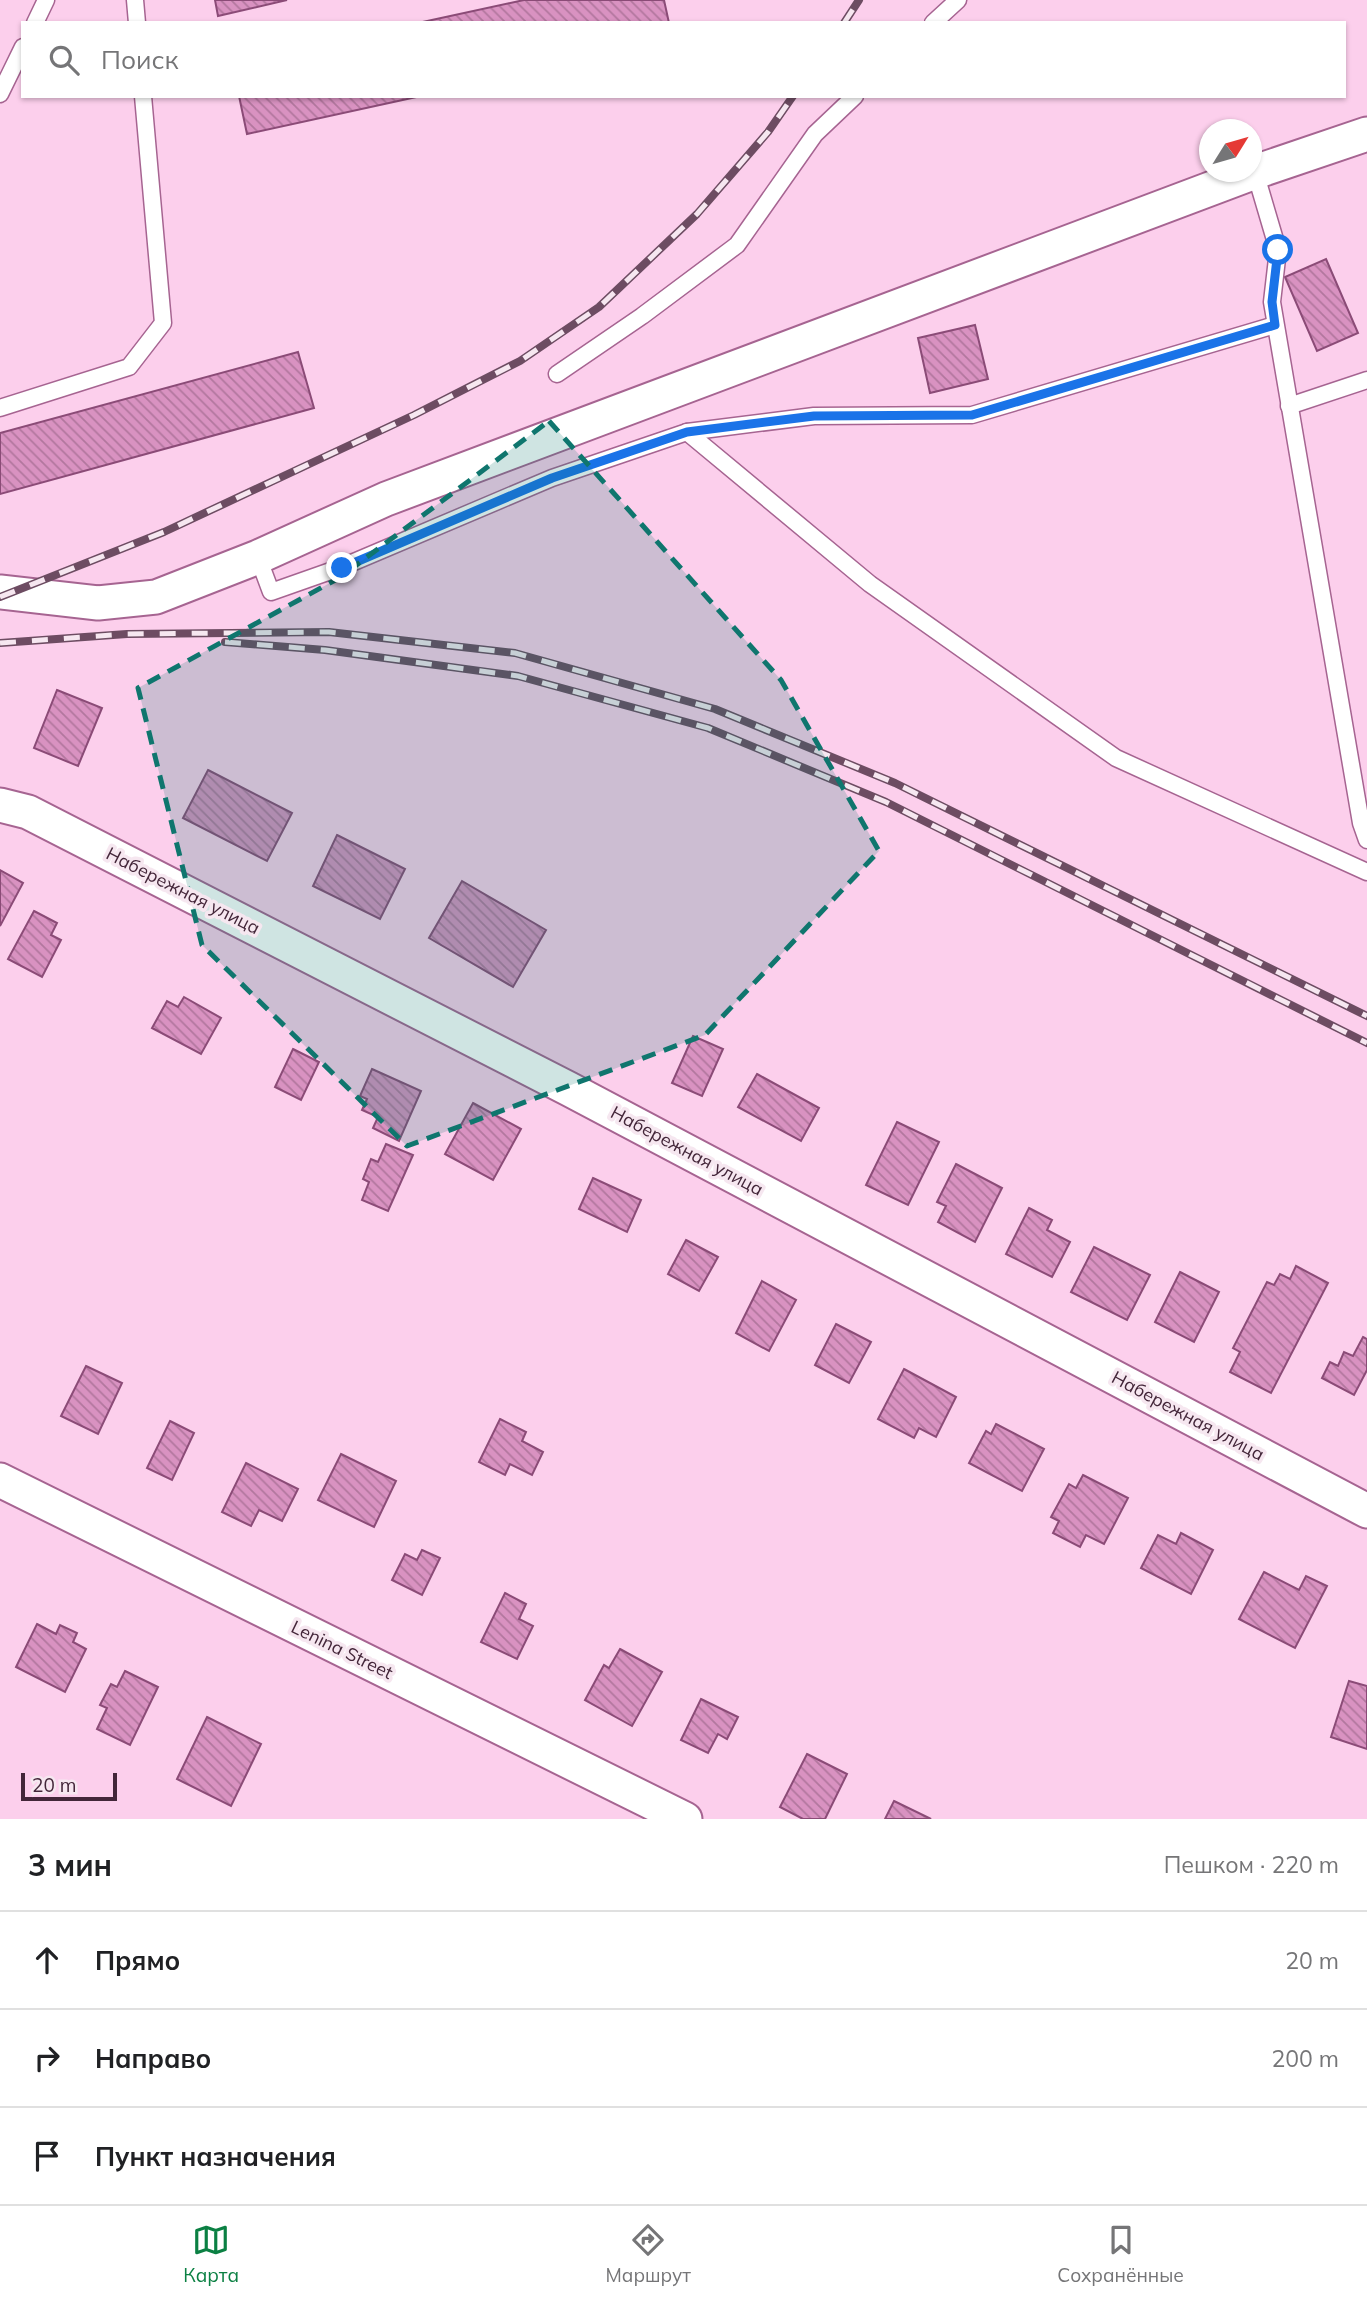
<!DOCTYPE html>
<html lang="ru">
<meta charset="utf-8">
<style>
body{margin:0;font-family:Mulish,sans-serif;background:#f2f2f2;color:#202124}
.compass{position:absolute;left:1199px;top:119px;width:63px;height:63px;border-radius:50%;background:#fff;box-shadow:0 2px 5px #0004;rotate:53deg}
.scale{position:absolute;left:21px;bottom:18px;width:96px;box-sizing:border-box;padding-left:7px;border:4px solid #432639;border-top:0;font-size:19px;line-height:24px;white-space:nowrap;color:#432639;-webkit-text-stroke:5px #f6e7f0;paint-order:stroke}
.stop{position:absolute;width:21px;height:21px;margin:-16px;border:5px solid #1a73e8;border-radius:50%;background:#fff}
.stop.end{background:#1a73e8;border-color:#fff;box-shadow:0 2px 7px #0008}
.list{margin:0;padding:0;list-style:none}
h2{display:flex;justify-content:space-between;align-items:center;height:91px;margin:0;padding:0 28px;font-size:30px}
h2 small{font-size:23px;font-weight:400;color:#757577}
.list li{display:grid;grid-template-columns:46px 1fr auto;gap:21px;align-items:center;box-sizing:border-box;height:98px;padding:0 28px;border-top:2px solid #e0e0e0}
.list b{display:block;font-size:26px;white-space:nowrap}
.list em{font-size:23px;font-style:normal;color:#757577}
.icon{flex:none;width:38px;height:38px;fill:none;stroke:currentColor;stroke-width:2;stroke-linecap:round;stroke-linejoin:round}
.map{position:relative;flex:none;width:1367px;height:1819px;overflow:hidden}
.search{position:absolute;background:#fff;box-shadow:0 2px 5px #0004;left:21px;right:21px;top:21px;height:77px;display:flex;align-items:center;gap:18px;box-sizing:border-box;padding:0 24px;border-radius:0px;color:#757577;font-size:26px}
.sheet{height:385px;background:#fff}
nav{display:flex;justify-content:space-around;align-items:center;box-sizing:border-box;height:98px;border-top:2px solid #e0e0e0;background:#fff;font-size:19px;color:#757577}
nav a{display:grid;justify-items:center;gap:4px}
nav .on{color:#0b8043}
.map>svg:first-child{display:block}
.building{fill:url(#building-back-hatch);stroke:#8b4b77;stroke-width:2}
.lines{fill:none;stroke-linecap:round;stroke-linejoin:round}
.lane-casing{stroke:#a66491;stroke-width:19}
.street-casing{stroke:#a66491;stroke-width:37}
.lane{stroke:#fff;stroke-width:16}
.street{stroke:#fff;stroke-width:33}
.rail-casing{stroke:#6d4c62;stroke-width:8}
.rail{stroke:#f6e7f0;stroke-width:5;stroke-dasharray:16;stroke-linecap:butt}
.route{stroke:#1a73e8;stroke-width:9}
.marked{fill:#0f766e;fill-opacity:0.2;stroke:#0f766e;stroke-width:5;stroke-dasharray:14 9;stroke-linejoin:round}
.labels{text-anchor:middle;stroke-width:7;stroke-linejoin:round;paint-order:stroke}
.street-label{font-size:18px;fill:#432639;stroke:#f6e7f0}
</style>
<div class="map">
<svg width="1367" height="1819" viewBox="0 0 1367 1819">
<defs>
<pattern id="building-back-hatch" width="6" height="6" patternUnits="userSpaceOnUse" patternTransform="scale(1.75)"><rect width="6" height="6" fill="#d992c1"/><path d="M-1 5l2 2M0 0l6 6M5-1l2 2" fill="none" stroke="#b2779e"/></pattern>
</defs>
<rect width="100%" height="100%" fill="#fccfec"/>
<g class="building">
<polygon points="215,0 287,0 218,16"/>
<polygon points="524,0 664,0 669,23 418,23"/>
<polygon points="239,96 421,96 247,134"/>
<polygon points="1326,259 1358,333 1317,351 1285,277"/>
<polygon points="975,325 988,379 930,393 918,338"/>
<polygon points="298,352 314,408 0,494 0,433"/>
<polygon points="57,690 102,708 78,766 34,748"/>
<polygon points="208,770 292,813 267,861 183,818"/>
<polygon points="337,835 405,869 380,919 313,886"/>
<polygon points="0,870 23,883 0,926"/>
<polygon points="462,881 546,930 513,987 429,938"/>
<polygon points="34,911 57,923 51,935 61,940 42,977 8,959"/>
<polygon points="184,997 221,1018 201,1054 152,1028 167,1001 178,1007"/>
<polygon points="693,1036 723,1049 702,1096 672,1083"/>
<polygon points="293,1049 319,1062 301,1100 275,1087"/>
<polygon points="372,1069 421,1091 399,1141 373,1128 378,1117 362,1110 367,1099 360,1096"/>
<polygon points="757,1074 819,1108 801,1141 738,1107"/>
<polygon points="473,1103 521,1129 493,1180 445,1154"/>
<polygon points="897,1122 939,1142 908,1205 866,1185"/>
<polygon points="386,1144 413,1155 388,1211 362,1200 369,1182 363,1179 371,1159 378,1162"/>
<polygon points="956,1164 1002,1188 975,1242 938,1222 946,1206 937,1202"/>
<polygon points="593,1178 641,1200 627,1232 579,1209"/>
<polygon points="1029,1208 1052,1220 1047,1230 1070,1242 1052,1277 1006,1254"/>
<polygon points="686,1240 718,1257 699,1291 668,1274"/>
<polygon points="1094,1247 1150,1275 1127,1320 1071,1292"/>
<polygon points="1296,1266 1328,1283 1271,1393 1230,1372 1240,1352 1233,1348 1267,1282 1274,1285 1280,1274 1290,1279"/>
<polygon points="1180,1272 1219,1292 1194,1342 1155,1322"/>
<polygon points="762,1281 796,1300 769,1351 736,1333"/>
<polygon points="836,1324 871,1342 849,1383 815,1365"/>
<polygon points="1363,1337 1367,1339 1367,1370 1354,1395 1322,1378 1330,1362 1338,1366 1344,1352 1353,1356"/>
<polygon points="86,1366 122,1383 98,1434 61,1416"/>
<polygon points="904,1369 956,1397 936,1437 919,1428 914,1438 878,1419"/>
<polygon points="500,1419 526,1432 522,1441 543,1452 532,1475 510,1464 505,1475 479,1462"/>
<polygon points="170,1421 194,1433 172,1480 147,1468"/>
<polygon points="996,1424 1044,1449 1022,1491 969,1463 986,1431 991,1434"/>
<polygon points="341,1454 396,1481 374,1527 318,1500"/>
<polygon points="246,1463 298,1489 282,1521 259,1510 251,1526 222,1512"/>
<polygon points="1083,1475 1128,1498 1104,1544 1086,1535 1080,1547 1053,1533 1059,1521 1051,1517 1069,1484 1076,1488"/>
<polygon points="1181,1533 1213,1550 1191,1594 1141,1568 1158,1535 1176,1544"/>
<polygon points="422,1550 440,1558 422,1595 392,1580 405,1554 417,1560"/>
<polygon points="1264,1572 1299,1590 1306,1576 1327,1586 1295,1648 1239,1619"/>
<polygon points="505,1593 526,1604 519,1619 533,1626 517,1659 481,1642"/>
<polygon points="37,1624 56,1634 60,1625 77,1633 73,1642 86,1649 65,1692 16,1667"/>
<polygon points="620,1649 662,1672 632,1726 585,1700 604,1665 609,1668"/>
<polygon points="125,1671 158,1687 130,1745 97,1729 107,1708 100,1705 111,1684 117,1687"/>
<polygon points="1349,1681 1367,1686 1367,1749 1331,1737"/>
<polygon points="701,1699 738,1717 727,1739 718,1734 708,1753 681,1740"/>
<polygon points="207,1717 261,1744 231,1806 177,1779"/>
<polygon points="807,1754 847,1774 825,1819 803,1819 780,1807"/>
<polygon points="894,1801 931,1819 885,1819"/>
</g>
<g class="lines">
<defs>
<g id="lane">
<polyline points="135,0 137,23"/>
<polyline points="35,23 46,0"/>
<polyline points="933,23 958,0"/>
<polyline points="0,94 23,47"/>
<polyline points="1255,172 1278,250 1272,302 1361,823 1367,840"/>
<polyline points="557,374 642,316 737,245 815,134 855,96"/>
<polyline points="1289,406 1367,380"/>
<polyline points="0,408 129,367 163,323 143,96"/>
<polyline points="687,432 870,584 1116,758 1367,872"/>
<polyline points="258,557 271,592 342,567 552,478 687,432 814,416 972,415 1275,325"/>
</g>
<g id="street">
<polyline points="0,592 98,603 156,597 258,557 386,499 1255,172 1367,134"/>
<polyline points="0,805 28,812 569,1089 1367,1511"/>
<polyline points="0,1480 685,1819"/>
</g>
</defs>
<use href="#lane" class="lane-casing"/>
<use href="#street" class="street-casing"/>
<use href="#lane" class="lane"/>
<use href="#street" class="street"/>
<defs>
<g id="rail">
<polyline points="844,23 859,0"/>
<polyline points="0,597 164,532 414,415 520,361 599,307 697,214 768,132 793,96"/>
<polyline points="225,642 325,650 518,676 708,728 886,802 1367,1043"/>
<polyline points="0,643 127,634 329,632 515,653 715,709 895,783 1367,1016"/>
</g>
</defs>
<use href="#rail" class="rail-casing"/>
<use href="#rail" class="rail"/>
</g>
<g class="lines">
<polyline class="route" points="342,568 552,478 687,432 814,416 972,415 1275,325 1272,302 1278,250"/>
</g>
<path class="marked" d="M549,421L781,680L879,851L705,1035L407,1146L202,945L138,688L339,578Z"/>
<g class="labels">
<g class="street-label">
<text transform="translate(183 891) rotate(27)" y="6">Набережная улица</text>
<text transform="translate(687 1151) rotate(28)" y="6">Набережная улица</text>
<text transform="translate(1188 1416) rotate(28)" y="6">Набережная улица</text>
<text transform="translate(342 1650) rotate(26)" y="6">Lenina Street</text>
</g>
</g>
</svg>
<svg class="compass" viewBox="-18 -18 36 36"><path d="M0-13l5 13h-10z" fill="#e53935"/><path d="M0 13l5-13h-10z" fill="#757577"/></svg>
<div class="scale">20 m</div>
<div class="stop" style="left:1278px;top:250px"></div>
<div class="stop end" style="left:342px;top:568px"></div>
<div class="search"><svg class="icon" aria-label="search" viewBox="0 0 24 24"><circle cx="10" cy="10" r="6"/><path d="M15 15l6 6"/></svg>Поиск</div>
</div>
<section class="sheet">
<h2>3 мин<small>Пешком · 220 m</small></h2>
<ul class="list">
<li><svg class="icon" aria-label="ahead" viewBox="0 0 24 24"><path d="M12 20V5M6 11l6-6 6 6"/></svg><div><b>Прямо</b></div><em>20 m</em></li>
<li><svg class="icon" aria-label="right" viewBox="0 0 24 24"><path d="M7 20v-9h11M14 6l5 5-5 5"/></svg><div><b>Направо</b></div><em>200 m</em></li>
<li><svg class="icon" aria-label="arrive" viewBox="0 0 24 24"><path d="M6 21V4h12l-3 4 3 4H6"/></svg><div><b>Пункт назначения</b></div></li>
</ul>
</section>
<nav>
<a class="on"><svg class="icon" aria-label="map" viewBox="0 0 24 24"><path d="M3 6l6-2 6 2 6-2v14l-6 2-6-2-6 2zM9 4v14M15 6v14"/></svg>Карта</a>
<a><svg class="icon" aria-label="directions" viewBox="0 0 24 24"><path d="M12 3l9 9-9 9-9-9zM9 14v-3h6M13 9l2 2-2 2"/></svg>Маршрут</a>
<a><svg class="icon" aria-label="saved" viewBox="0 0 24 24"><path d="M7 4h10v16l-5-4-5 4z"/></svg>Сохранённые</a>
</nav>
